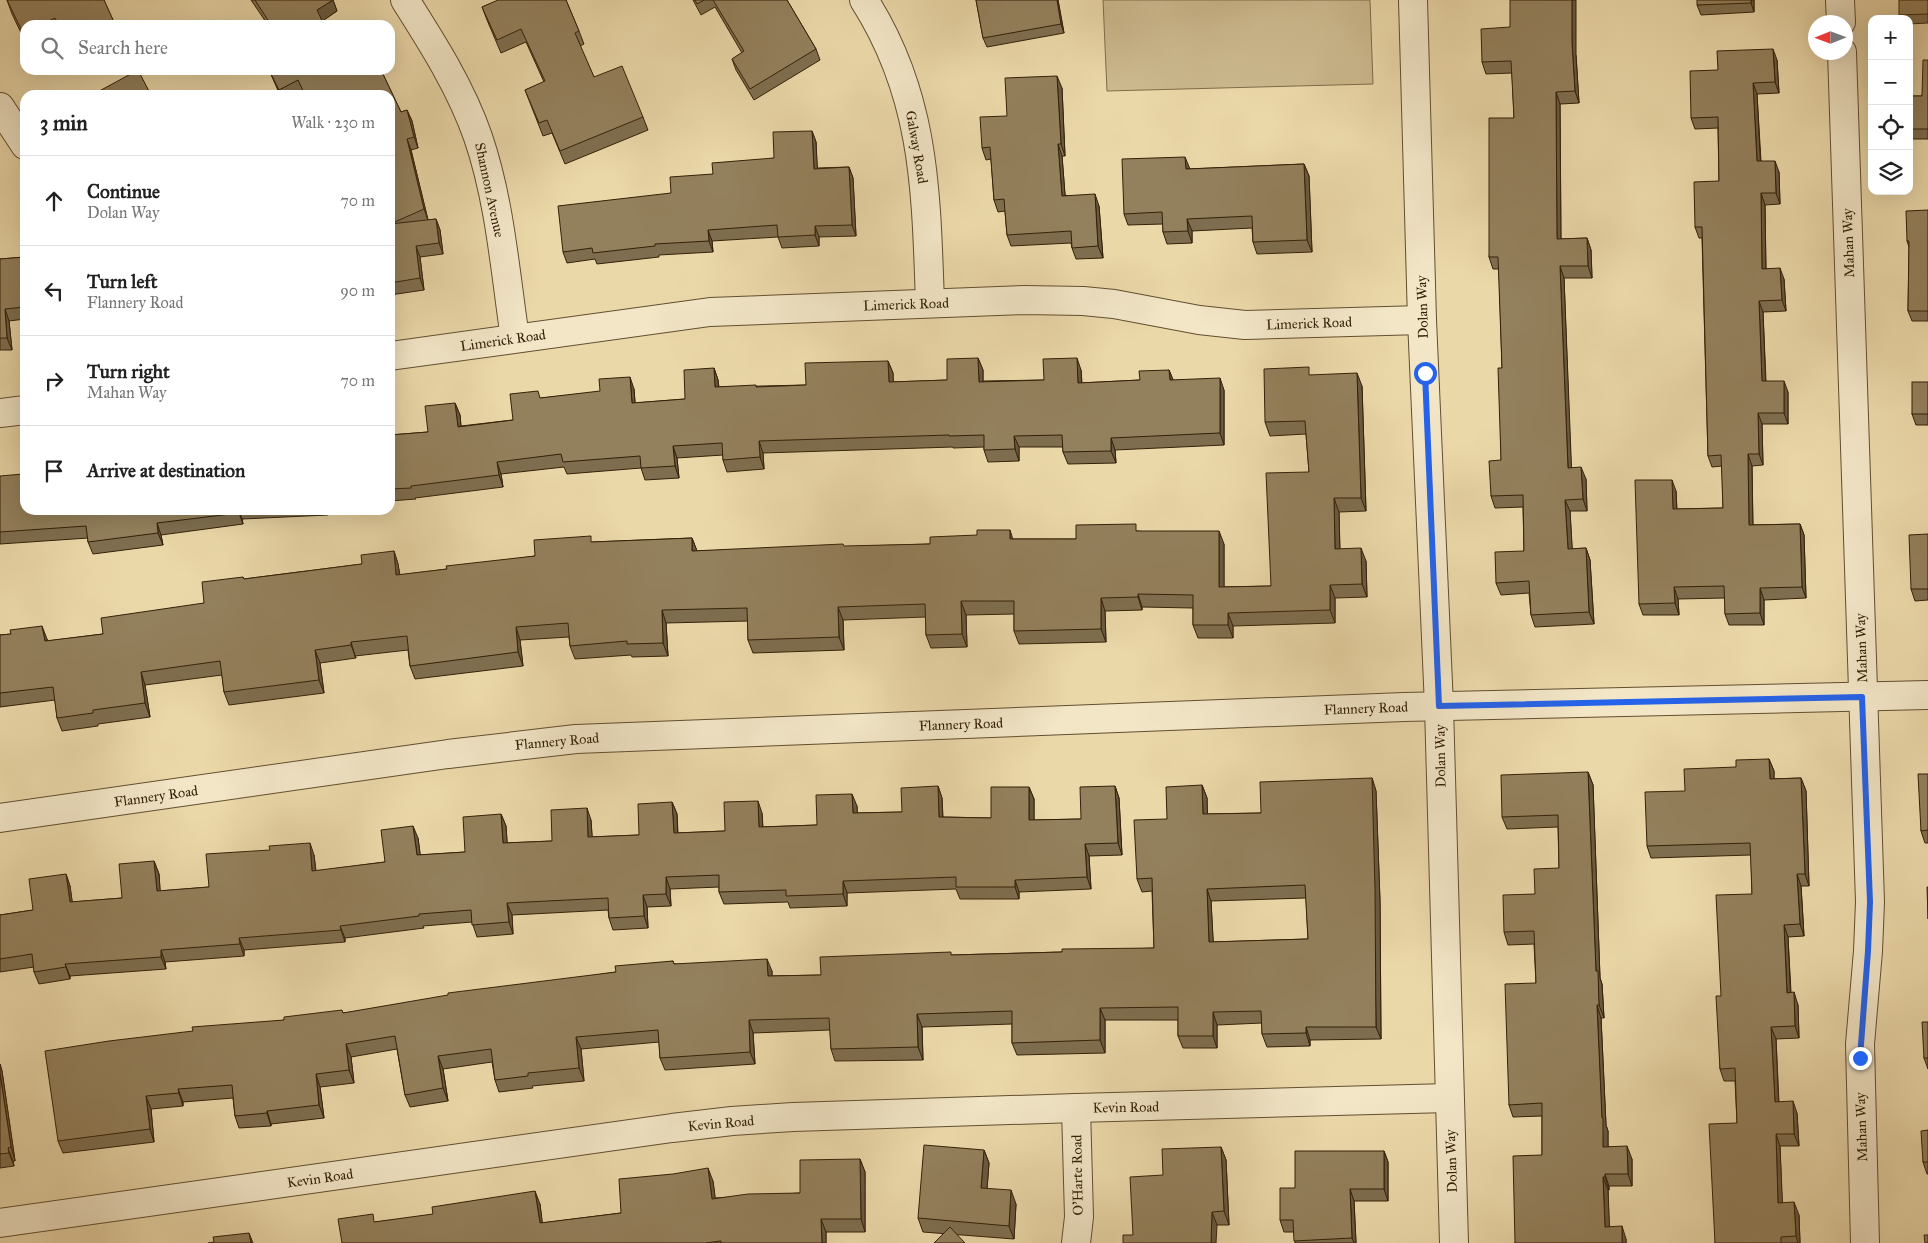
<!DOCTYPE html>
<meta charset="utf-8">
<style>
body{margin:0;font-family:"IM FELL Great Primer",serif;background:#f6f6f6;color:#222}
.controls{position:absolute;right:15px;top:15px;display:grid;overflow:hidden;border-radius:10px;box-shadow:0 5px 20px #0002}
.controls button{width:45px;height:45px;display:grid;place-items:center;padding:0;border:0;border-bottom:1px solid #e0e0e0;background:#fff;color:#222;font:25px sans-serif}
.compass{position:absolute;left:1808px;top:15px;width:45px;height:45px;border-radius:50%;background:#fff;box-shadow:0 5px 20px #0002;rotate:269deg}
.stop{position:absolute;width:15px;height:15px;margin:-11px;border:4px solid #2563eb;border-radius:50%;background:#fff}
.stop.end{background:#2563eb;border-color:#fff;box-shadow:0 1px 5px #0008}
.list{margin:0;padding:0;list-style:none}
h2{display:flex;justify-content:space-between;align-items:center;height:65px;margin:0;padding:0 20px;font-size:21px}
h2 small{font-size:16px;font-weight:400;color:#767676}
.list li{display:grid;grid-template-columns:32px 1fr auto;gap:15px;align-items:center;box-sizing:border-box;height:90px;padding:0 20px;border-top:1px solid #e0e0e0}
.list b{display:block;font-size:19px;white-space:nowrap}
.list p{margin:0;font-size:16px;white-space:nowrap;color:#767676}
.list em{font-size:16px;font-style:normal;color:#767676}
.icon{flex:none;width:28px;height:28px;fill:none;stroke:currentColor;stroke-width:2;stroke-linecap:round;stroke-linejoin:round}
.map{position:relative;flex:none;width:1928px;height:1243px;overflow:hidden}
.search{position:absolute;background:#fff;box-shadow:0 5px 20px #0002;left:20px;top:20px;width:375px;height:55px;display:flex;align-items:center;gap:12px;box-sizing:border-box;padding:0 18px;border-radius:15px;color:#767676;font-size:19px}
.panel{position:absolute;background:#fff;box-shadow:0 5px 20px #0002;left:20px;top:90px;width:375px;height:425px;border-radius:15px}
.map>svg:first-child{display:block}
.green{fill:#ccb98e;stroke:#806c4b}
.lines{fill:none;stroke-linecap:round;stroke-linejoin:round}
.minor-casing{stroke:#624e30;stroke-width:30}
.minor{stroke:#f2e6c7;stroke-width:28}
.wall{fill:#7e6e4f;stroke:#342008;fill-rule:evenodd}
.shaded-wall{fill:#675a40;stroke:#342008}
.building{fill:#93805c;stroke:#342008;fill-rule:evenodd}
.route{stroke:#2563eb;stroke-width:6}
.labels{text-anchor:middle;stroke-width:5;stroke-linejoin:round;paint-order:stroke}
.street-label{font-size:14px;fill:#342008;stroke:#f2e6c7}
</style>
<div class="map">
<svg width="1928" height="1243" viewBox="0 0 1928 1243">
<rect width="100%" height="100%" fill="#ebd8a9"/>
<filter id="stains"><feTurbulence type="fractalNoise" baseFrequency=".004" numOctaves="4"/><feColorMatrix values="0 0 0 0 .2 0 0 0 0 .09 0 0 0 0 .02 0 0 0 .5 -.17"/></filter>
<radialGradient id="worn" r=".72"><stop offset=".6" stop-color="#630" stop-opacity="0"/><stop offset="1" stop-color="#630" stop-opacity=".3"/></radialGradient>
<polygon class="green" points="1103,0 1370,0 1373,84 1107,91"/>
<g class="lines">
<defs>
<g id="minor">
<path d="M405,0C433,44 461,88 478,137C500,201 505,271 515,338"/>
<path d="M864,0C926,97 926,193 930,303"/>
<polyline points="1413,0 1422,320 1439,706 1454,1243"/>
<polyline points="1840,0 1841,22"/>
<polyline points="1842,52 1870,902 1868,951 1860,1044 1865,1243"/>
<polyline points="0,107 25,145"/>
<polyline points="390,356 710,312 1024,300 1083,301 1114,304 1199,320 1245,325 1422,320"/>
<polyline points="0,413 25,410"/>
<polyline points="0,818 448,754 576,739 1404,707 1928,695"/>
<polyline points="0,1223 672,1128 732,1121 793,1117 1076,1108 1449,1098"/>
<polyline points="1076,1243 1079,1217 1076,1108"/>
</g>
</defs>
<use href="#minor" class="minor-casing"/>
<use href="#minor" class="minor"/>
</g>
<g class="wall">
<polygon points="7,0 104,0 115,25 25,25 25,41 12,14"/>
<polygon points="251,0 333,0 337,11 322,21 324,25 268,25"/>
<polygon points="497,0 566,0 579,31 584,44 580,46 594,77 643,117 648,130 565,164 552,133 543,136 525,90 544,82 526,42 501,53 487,20 482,7 497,1"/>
<polygon points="693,0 787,0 816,49 820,60 754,100 736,70 732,59 742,53 715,7 701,15"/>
<polygon points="976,0 1058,0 1064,33 987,47 983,38"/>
<polygon points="1754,0 1754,12 1701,15 1697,5"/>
<polygon points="1928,0 1928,23 1909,24 1909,19 1901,19 1899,15"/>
<polygon points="1510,27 1576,55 1579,103 1560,104 1561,239 1587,238 1591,250 1592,278 1564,278 1571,468 1586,479 1587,511 1570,511 1572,549 1586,548 1590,560 1594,624 1535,627 1531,615 1529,593 1501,595 1496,583 1524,551 1523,507 1495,508 1491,496 1501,460 1502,368 1499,269 1493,269 1489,257 1514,118 1512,73 1486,74 1482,62"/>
<polygon points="1777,60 1779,93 1757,94 1761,161 1779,172 1780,204 1765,205 1766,268 1784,279 1786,311 1763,312 1766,381 1788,392 1788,424 1762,424 1763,465 1752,466 1753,525 1800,524 1804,535 1806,598 1764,600 1764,625 1729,625 1725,614 1725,598 1678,599 1679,615 1643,615 1639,604 1676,491 1677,509 1723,508 1722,466 1712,467 1708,456 1702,238 1699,238 1695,227 1719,181 1718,128 1695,129 1691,118"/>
<polygon points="1928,60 1928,139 1909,139 1909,96 1922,96"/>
<polygon points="269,70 381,70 401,112 407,110 412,121 418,148 411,150 428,220 436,219 440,230 443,254 420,257 424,290 390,295 390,95 304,95 302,92 295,95 280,95"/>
<polygon points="1062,88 1065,156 1062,156 1065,195 1099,206 1103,258 1076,259 1072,248 1071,243 1011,246 1007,235 1005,211 998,212 994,200 991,159 986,160 982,148 1007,116"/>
<polygon points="812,131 816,142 817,168 849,167 853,178 856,236 819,237 819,246 782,248 778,237 712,241 713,252 659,255 659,257 597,264 595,259 567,263 563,252 671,193 713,174 774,158"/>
<polygon points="1304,164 1309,176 1312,252 1257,254 1253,242 1252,228 1192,231 1192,243 1167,244 1163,232 1163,224 1128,225 1124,214 1190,169"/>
<polygon points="1928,210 1928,321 1912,321 1908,311 1909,247 1907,241"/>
<polygon points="25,257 25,319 9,321 12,350 0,350 0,259"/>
<polygon points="978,358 983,370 983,381 1044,380 1081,370 1082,383 1140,380 1169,370 1173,380 1224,390 1224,445 1115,450 1116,463 1068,464 1063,452 1063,447 1019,447 1019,461 988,462 984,450 984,447 953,448 953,447 763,453 764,469 727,472 723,460 723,455 677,458 679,478 645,480 641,468 567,474 564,467 501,474 503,487 415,498 416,499 390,501 390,435 428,432 455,403 460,415 461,426 513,420 541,398 634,389 635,403 685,399 714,368 718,380 719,387 806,385 888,361 893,373 893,382 947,380"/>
<polygon points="1311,375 1362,386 1366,511 1339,512 1340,549 1366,561 1367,597 1335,598 1335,623 1233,626 1233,638 1198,638 1193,625 1193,608 1142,607 1142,610 1105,611 1106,642 1019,644 1014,631 1014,614 966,615 967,647 931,648 926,635 926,617 843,620 844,650 753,653 748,640 748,621 666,623 668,656 632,657 631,655 575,659 570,646 569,637 520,640 523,666 415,679 410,666 408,650 355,656 356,658 320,663 324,693 229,705 224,692 222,675 145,685 150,717 98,724 98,726 62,731 57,718 55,700 0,707 0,635 11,634 47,639 48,641 103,634 204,603 243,577 244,579 362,564 394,551 398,564 400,575 447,569 535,556 593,542 692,538 697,551 930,544 1013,539 1076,539 1138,531 1224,544 1224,587 1271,586 1309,472 1306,434 1270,436 1265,422"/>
<polygon points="1928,382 1928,425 1916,425 1912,414"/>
<polygon points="0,476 25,510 328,510 328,515 242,519 243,524 161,535 163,545 93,554 88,542 88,538 0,544"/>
<polygon points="1928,534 1928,600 1915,601 1911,589"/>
<polygon points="1769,759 1774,771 1774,779 1801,778 1806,791 1809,886 1801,886 1804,936 1788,937 1791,992 1798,1005 1799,1038 1776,1039 1779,1102 1797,1113 1799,1146 1780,1146 1782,1203 1799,1215 1800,1243 1715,1243 1737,1123 1735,1081 1724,1081 1720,1069 1721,996 1752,894 1751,855 1651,858 1647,846 1685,791 1736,767"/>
<polygon points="1588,772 1593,785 1600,978 1602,984 1604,1018 1601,1018 1606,1125 1608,1131 1608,1146 1632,1159 1632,1186 1609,1186 1609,1190 1608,1190 1609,1226 1626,1239 1626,1243 1515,1243 1542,1155 1542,1116 1513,1117 1509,1105 1536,983 1534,944 1508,945 1504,932 1535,894 1559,868 1558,827 1507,829 1502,817"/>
<polygon points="1928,774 1928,843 1925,843 1921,831"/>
<path d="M1372,778L1376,791L1380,901L1381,1039L1310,1040V1046L1267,1047L1262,1034V1023L1217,1025V1048H1183L1178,1036V1020H1105V1053L1017,1055L1012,1043V1024L922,1027L923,1060L835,1061L831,1049L830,1030L753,1033L755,1064L665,1070L660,1058L659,1042L581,1049L584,1081L532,1086L533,1088L499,1092L495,1080L492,1062L443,1069L448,1101L410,1107L405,1095L397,1049L351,1057L354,1083L320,1087L324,1118L271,1124V1126L239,1128L235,1116L233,1098L183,1102V1106L151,1109L154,1142L63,1153L58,1141L193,1031L344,1013L616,972L673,961L674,964L772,971V976L821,975L952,955L1062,952L1154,948L1152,891L1142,892L1137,879L1167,819L1202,785L1207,798V814L1261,813ZM1306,898L1308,939L1213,942L1211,901Z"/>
<polygon points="938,786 942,798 943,817 991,818 1029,787 1034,799 1034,820 1081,819 1115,786 1119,798 1122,855 1089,856 1091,889 1019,892 1019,899 960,899 956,889 847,893 847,906 790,908 788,902 724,904 719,892 719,887 670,889 671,906 647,907 648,928 613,930 609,918 608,910 512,915 513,934 477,937 472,922 423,926 424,928 345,938 345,942 244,950 244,956 165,962 166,969 70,976 70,979 39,984 34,972 34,967 0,972 0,915 33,910 66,874 70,886 72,902 122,898 154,861 159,874 160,891 209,887 314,855 316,871 385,862 418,838 420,855 465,852 501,814 506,826 507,843 552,841 591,820 592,837 639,835 672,802 677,814 678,833 725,831 762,813 763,827 817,825 857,806 857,813 902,812"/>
<polygon points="1928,1022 1928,1069 1924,1058"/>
<polygon points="0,1064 2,1071 15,1161 13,1161 14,1166 0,1168"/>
<polygon points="1928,1130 1928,1174 1927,1174 1923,1162"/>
<polygon points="1221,1147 1226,1160 1229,1225 1217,1225 1133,1235 1163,1175"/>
<polygon points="984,1150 989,1163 987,1189 1016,1204 1014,1239 923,1232 918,1218"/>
<polygon points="1384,1151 1388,1162 1388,1201 1354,1201 1356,1243 1295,1243 1294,1232 1284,1232 1280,1220 1295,1188"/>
<polygon points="860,1159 865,1172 865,1232 826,1232 826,1243 342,1243 376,1222 540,1204 542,1223 621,1213 713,1181 715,1198 800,1193"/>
</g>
<g class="shaded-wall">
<polygon points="333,0 337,11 321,22 317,10"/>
<polygon points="1057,0 1058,0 1064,33 1061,24"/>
<polygon points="1572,0 1576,0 1576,55 1579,103 1575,91 1572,43"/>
<polygon points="1751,0 1754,0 1754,12 1751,3"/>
<polygon points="1773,49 1777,60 1779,93 1775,82"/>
<polygon points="1057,76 1062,88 1065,156 1061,144"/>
<polygon points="1753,83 1757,94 1761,173 1757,161"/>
<polygon points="1556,92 1560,104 1561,251 1557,239"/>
<polygon points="407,110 412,121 418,148 414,137"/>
<polygon points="812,131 816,142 818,180 814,169"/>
<polygon points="407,139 411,150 428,220 424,209"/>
<polygon points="1058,144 1062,156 1066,207 1062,196"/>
<polygon points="1185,157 1190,169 1186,169"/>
<polygon points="1775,161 1779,172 1780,204 1776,193"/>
<polygon points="1304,164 1309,176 1312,252 1307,240"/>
<polygon points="849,167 853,178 856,236 852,225"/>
<polygon points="1761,193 1765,205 1766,280 1762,269"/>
<polygon points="1095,194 1099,206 1103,258 1098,246"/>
<polygon points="436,219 440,230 443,254 439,243"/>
<polygon points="1187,219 1192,231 1192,243 1188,231"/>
<polygon points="815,226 819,237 819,246 815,235"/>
<polygon points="708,230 712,241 713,252 709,241"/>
<polygon points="1587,238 1591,250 1592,278 1588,266"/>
<polygon points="416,246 420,257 424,290 420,278"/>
<polygon points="1560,266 1564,278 1572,480 1568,468"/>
<polygon points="1780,268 1784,279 1786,311 1782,300"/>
<polygon points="1759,301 1763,312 1766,393 1762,381"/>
<polygon points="5,309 9,321 12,350 7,338"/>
<polygon points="978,358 983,370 983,393 979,382"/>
<polygon points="1077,358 1081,370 1082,395 1078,383"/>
<polygon points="888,361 893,373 894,394 889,382"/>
<polygon points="714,368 718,380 719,399 715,387"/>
<polygon points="1169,370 1174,382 1170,380"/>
<polygon points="1357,373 1362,386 1366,511 1361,498"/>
<polygon points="630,377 634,389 636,415 632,403"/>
<polygon points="1220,378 1224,390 1224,445 1220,433"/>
<polygon points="1784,381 1788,392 1788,424 1784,413"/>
<polygon points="455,403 460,415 462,439 458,427"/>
<polygon points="1758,413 1762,424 1763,465 1759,454"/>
<polygon points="1014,436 1019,447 1019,461 1015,449"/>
<polygon points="1111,438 1115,450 1116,463 1111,451"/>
<polygon points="759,441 763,453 764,469 760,457"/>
<polygon points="673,446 677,458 679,478 675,466"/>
<polygon points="1748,454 1752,466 1753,536 1749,525"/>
<polygon points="497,462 501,474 503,487 499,475"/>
<polygon points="1581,467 1586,479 1587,511 1583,499"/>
<polygon points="1672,480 1676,491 1677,520 1673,509"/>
<polygon points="1334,498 1339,512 1340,562 1335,549"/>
<polygon points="1565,500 1570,511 1573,561 1568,549"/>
<polygon points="238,510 239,510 242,519 243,524"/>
<polygon points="157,523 161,535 163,545 158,533"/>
<polygon points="1800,524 1804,535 1806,598 1802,587"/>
<polygon points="1010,530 1014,543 1010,539"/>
<polygon points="1219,531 1224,544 1224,600 1219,587"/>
<polygon points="692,538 697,551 692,551"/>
<polygon points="1361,548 1366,561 1367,597 1362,584"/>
<polygon points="1586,548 1590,560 1594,624 1589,612"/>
<polygon points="394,551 398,564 401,588 396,575"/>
<polygon points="1330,585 1335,598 1335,623 1330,610"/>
<polygon points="1674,587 1678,599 1679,615 1675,603"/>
<polygon points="1760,588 1764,600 1764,625 1760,613"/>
<polygon points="1138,594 1142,607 1142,610 1138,597"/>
<polygon points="1101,598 1105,611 1106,642 1101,629"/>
<polygon points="961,601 966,615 967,647 962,634"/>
<polygon points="838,607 843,620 844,650 839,637"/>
<polygon points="662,610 666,623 668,656 663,643"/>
<polygon points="1228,613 1233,626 1233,638 1228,625"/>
<polygon points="42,626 47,639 50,654 45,641"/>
<polygon points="516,627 520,640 523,666 518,652"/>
<polygon points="351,642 355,656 356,658 351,645"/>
<polygon points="315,650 320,663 324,693 319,680"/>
<polygon points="141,672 145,685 150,717 145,703"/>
<polygon points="1769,759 1774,771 1774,792 1770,779"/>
<polygon points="1588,772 1593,785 1600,978 1602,984 1604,1018 1599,1005 1596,971"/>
<polygon points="1372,778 1376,791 1380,901 1381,1039 1376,1027"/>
<polygon points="1801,778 1806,791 1809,886 1805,874"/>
<polygon points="1202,785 1207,798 1208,827 1203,814"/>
<polygon points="938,786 942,798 943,829 939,817"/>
<polygon points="1115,786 1119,798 1122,855 1118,843"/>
<polygon points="1029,787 1034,799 1034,832 1029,820"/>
<polygon points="852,794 857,806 858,825 853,813"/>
<polygon points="758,801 762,813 763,839 759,827"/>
<polygon points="672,802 677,814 678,845 674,833"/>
<polygon points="587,808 591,820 593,849 588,837"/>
<polygon points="501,814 506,826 508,855 503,843"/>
<polygon points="413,826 418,838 422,867 417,855"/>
<polygon points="310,843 314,855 317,883 312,871"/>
<polygon points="1085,844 1089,856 1091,889 1087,877"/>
<polygon points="154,861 159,874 161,903 157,891"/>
<polygon points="66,874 70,886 74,914 70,902"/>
<polygon points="1797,874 1801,886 1804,936 1800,924"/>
<polygon points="666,877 670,889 671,906 666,894"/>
<polygon points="1015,880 1019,892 1019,899 1015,887"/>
<polygon points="843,881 847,893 847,906 843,894"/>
<polygon points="1207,889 1211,901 1214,954 1209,942"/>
<polygon points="643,895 647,907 648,928 644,916"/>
<polygon points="507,903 512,915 513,934 509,922"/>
<polygon points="1784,925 1788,937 1791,1005 1787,993"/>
<polygon points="340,926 345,938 345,942 341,930"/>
<polygon points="239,938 244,950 244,956 240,944"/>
<polygon points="161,950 165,962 166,969 161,957"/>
<polygon points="767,959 772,971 772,989 768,976"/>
<polygon points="65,964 70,976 70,979"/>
<polygon points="1794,992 1798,1005 1799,1038 1795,1026"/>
<polygon points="1597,1005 1601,1018 1606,1125 1608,1131 1608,1159 1603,1147"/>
<polygon points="1100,1008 1105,1020 1105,1053 1100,1040"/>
<polygon points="1213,1012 1217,1025 1217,1048 1213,1036"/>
<polygon points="917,1014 922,1027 923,1060 918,1047"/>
<polygon points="749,1020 753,1033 755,1064 750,1052"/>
<polygon points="1306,1027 1310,1040 1310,1046 1306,1033"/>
<polygon points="1771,1027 1776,1039 1779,1114 1775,1102"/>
<polygon points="576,1037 581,1049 584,1081 579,1068"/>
<polygon points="346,1044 351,1057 354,1083 349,1070"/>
<polygon points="438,1056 443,1069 448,1101 443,1088"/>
<polygon points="0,1064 2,1071 15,1161 11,1147 0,1074"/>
<polygon points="316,1074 320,1087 324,1118 319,1105"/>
<polygon points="178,1089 183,1102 183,1106 179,1093"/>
<polygon points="146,1096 151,1109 154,1142 150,1129"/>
<polygon points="1793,1101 1797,1113 1799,1146 1794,1134"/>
<polygon points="267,1111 271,1124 271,1126 267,1113"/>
<polygon points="1776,1134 1780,1146 1783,1215 1778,1203"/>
<polygon points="1627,1146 1632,1159 1632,1186 1628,1174"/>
<polygon points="1221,1147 1226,1160 1229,1225 1224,1211"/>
<polygon points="8,1148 13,1161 14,1166 9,1153"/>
<polygon points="984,1150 989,1163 986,1202 981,1188"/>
<polygon points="1384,1151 1388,1162 1388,1201 1384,1189"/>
<polygon points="860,1159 865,1172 865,1232 861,1219"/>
<polygon points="708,1168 713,1181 717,1212 712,1199"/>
<polygon points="1605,1174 1609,1186 1609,1190 1605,1177"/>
<polygon points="1603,1177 1608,1190 1610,1239 1605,1227"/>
<polygon points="1350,1189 1354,1201 1356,1243 1354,1243 1352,1238"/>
<polygon points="1011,1190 1016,1204 1014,1239 1009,1226"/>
<polygon points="535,1191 540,1204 544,1236 540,1223"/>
<polygon points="1794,1202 1799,1215 1800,1243 1798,1243 1796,1236"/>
<polygon points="1212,1212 1217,1225 1216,1243 1211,1243"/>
<polygon points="821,1219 826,1232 826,1243 822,1243"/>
<polygon points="1622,1226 1626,1239 1626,1243 1622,1243"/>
<polygon points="249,1233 253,1243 251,1243"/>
</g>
<g class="building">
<polygon points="7,0 104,0 114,22 109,25 59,25 55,18 40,25 25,25 25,32 23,33"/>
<polygon points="255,0 333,0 317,10 324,25 271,25"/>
<polygon points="498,0 566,0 579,31 575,33 594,77 622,66 643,117 560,151 547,120 539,123 525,90 545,81 521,29 497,40 482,7"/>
<polygon points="695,0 704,0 697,4"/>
<polygon points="713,0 787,0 816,49 750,89 732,59 744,51"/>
<polygon points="976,0 1057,0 1061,24 983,38"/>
<polygon points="1510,0 1572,0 1572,43 1575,91 1556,92 1557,239 1587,238 1588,266 1560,266 1568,468 1581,467 1583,499 1565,500 1568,549 1586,548 1589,612 1531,615 1529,581 1496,583 1495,552 1524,551 1523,495 1491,496 1489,461 1501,460 1498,368 1502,368 1498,257 1489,257 1489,118 1514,118 1511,61 1482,62 1481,29 1510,27"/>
<polygon points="1697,0 1751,0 1751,3 1697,5"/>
<polygon points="1899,0 1928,0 1928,14 1899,15"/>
<polygon points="1773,49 1775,82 1753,83 1757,161 1775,161 1776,193 1761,193 1762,269 1780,268 1782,300 1759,301 1762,381 1784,381 1784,413 1758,413 1759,454 1748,454 1749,525 1800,524 1802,587 1760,588 1760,613 1725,614 1724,586 1674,587 1675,603 1639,604 1635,480 1672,480 1673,509 1723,508 1721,455 1708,456 1702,227 1695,227 1694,182 1719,181 1718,117 1691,118 1690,71 1718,70 1717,51"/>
<polygon points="1923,60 1928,60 1928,129 1909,129 1909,96 1922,96"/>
<polygon points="138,70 151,95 92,95"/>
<polygon points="269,70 381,70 401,112 407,110 414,137 407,139 424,209 390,224 390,95 305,95 298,80 279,90"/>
<polygon points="1057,76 1061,144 1058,144 1062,196 1095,194 1098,246 1072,248 1071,231 1007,235 1004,199 994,200 990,147 982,148 980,117 1007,116 1005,78"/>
<polygon points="812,131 814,169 849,167 852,225 815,226 815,235 778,237 777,225 708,230 709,241 655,244 655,246 593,253 592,248 563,252 558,206 671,193 670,177 713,174 712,163 774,158 773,132"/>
<polygon points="1185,157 1186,169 1304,164 1307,240 1253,242 1252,216 1187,219 1188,231 1163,232 1162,212 1124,214 1122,159"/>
<polygon points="1928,210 1928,311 1908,311 1909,241 1907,241 1906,211"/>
<polygon points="436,219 439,243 416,246 420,278 390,283 390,224"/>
<polygon points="25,257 25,307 5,309 7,338 0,338 0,259"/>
<polygon points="978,358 979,382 1044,380 1043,359 1077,358 1078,383 1140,380 1139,371 1169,370 1170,380 1220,378 1220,433 1111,438 1111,451 1063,452 1062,435 1014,436 1015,449 984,450 984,435 949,436 949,435 759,441 760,457 723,460 722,443 673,446 675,466 641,468 640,456 563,462 561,454 497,462 499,475 411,486 411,488 390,489 390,435 428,432 425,406 455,403 458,427 513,420 510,394 538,391 540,398 600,391 599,379 630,377 632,403 685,399 684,370 714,368 715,387 756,385 756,387 806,385 805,363 888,361 889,382 947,380 947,359"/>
<polygon points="1309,367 1309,375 1357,373 1361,498 1334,498 1335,549 1361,548 1362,584 1330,585 1330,610 1228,613 1228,625 1193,625 1193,595 1138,594 1138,597 1101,598 1101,629 1014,631 1014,601 961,601 962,634 926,635 925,604 838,607 839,637 748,640 747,608 662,610 663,643 627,644 627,641 570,646 568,623 516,627 518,652 410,666 407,636 351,642 351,645 315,650 319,680 224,692 220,661 141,672 145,703 93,710 93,713 57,718 53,687 0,693 0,635 11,634 10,630 42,626 45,641 103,634 101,618 204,603 202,582 243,577 244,579 362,564 361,555 394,551 396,575 447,569 446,566 535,556 534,540 591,536 591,542 692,538 692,551 843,544 844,546 930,544 930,537 977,535 977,530 1010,530 1010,539 1076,539 1076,525 1136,524 1136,531 1219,531 1219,587 1271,586 1266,473 1309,472 1305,421 1265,422 1264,369"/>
<rect x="1912" y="382" width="16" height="32"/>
<polygon points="22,462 25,462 25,510 238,510 239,513 157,523 158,533 88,542 86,526 0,532 0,476 23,474"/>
<polygon points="1928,534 1928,589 1911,589 1909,535"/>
<polygon points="1769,759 1770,779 1801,778 1805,874 1797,874 1800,924 1784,925 1787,993 1794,992 1795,1026 1771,1027 1775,1102 1793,1101 1794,1134 1776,1134 1778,1203 1794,1202 1796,1236 1781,1237 1781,1243 1715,1243 1709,1124 1737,1123 1735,1068 1720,1069 1716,996 1721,996 1716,895 1752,894 1750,843 1647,846 1645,792 1685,791 1684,769 1736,767 1736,760"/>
<polygon points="1588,772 1596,971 1598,971 1599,1005 1597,1005 1602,1118 1603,1118 1603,1147 1627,1146 1628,1174 1605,1174 1605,1177 1603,1177 1605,1227 1622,1226 1622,1243 1515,1243 1513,1156 1542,1155 1542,1103 1509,1105 1505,984 1536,983 1534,931 1504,932 1503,895 1535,894 1534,869 1559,868 1558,815 1502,817 1501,775"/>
<polygon points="1918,774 1928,774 1928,830 1921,831"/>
<path d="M1372,778L1375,889L1376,1027H1306V1033L1262,1034L1261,1011L1213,1012V1036H1178V1007L1100,1008V1040L1012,1043V1011L917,1014L918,1047L831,1049L829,1018L749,1020L750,1052L660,1058L658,1030L576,1037L579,1068L528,1073V1076L495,1080L491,1049L438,1056L443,1088L405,1095L395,1036L346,1044L349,1070L316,1074L319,1105L267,1111V1113L235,1116L232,1085L178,1089L179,1093L146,1096L150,1129L58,1141L45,1051L109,1041L193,1031L192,1027L284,1020V1017L342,1010L343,1013L448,995V993L616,972L615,966L673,961L674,964L767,959L768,976L821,975L820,957L951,952V955L1062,952V949L1154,948L1152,878L1137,879L1134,820L1167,819L1166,787L1202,785L1203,814L1261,813L1260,782ZM1305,885L1308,939L1209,942L1207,889Z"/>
<polygon points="938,786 939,817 991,818 991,787 1029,787 1029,820 1081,819 1080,787 1115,786 1118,843 1085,844 1087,877 1015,880 1015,887 956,887 956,877 843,881 843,894 786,896 786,890 719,892 719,875 666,877 666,894 643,895 644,916 609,918 608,898 507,903 509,922 472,925 471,910 419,914 419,916 340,926 341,930 239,938 240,944 161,950 161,957 65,964 66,967 34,972 32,954 0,959 0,915 33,910 29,879 66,874 70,902 122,898 119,864 154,861 157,891 209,887 206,854 270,850 269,846 310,843 312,871 385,862 381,830 413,826 417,855 465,852 463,817 501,814 503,843 552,841 551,810 587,808 588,837 639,835 638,804 672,802 674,833 725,831 724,802 758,801 759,827 817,825 816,795 852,794 853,813 902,812 901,788"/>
<polygon points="1927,887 1928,887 1928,919"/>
<polygon points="1922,1022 1928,1022 1928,1058 1924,1058"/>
<polygon points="0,1074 11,1147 8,1148 9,1153 0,1154"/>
<polygon points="1928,1130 1928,1162 1923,1162 1921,1131"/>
<polygon points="924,1145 984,1150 981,1188 1011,1190 1009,1226 918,1218"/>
<polygon points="1221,1147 1224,1211 1212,1212 1211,1243 1123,1243 1123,1235 1133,1235 1130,1177 1163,1175 1162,1149"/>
<polygon points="1295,1151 1384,1151 1384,1189 1350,1189 1352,1238 1294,1241 1293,1220 1280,1220 1280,1188 1295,1188"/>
<polygon points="860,1159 861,1219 821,1219 822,1243 721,1243 721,1241 705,1243 342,1243 338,1219 373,1214 374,1222 433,1214 432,1207 535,1191 540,1223 621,1213 619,1179 673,1174 708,1168 712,1199 748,1194 800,1193 800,1160"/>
<polygon points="950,1227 965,1243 934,1243"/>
<polygon points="249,1233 251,1243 208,1243 214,1242 213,1237"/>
<polygon points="1924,1235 1928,1235 1928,1243 1925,1243"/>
</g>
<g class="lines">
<polyline class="route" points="1425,373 1439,706 1862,697 1870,902 1868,951 1860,1058"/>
</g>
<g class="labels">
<g class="street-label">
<text transform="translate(917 147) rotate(80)" y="5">Galway Road</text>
<text transform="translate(490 190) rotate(78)" y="5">Shannon Avenue</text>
<text transform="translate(1848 243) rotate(-92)" y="5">Mahan Way</text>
<text transform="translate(906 304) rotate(-2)" y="5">Limerick Road</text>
<text transform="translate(1422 307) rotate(-92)" y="5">Dolan Way</text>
<text transform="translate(1309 323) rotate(-2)" y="5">Limerick Road</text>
<text transform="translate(503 340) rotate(-8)" y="5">Limerick Road</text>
<text transform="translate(1861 648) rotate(-92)" y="5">Mahan Way</text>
<text transform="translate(1366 708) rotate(-2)" y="5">Flannery Road</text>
<text transform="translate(961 724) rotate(-2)" y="5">Flannery Road</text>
<text transform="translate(557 741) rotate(-5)" y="5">Flannery Road</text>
<text transform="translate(1440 756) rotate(-91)" y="5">Dolan Way</text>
<text transform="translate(156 796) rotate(-8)" y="5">Flannery Road</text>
<text transform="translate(1126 1107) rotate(-1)" y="5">Kevin Road</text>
<text transform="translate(721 1123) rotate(-5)" y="5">Kevin Road</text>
<text transform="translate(1861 1127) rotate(-92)" y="5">Mahan Way</text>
<text transform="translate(1451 1161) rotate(-92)" y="5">Dolan Way</text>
<text transform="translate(1077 1175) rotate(-91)" y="5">O'Harte Road</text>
<text transform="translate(320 1178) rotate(-8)" y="5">Kevin Road</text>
</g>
</g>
<rect width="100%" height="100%" filter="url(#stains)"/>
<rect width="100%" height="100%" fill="url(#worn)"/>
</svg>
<div class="controls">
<button>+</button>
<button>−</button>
<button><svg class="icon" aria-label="locate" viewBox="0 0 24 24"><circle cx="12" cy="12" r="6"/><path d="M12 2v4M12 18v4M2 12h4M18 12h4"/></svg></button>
<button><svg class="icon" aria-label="layers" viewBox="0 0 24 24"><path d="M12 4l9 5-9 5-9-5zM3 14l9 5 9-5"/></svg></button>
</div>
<svg class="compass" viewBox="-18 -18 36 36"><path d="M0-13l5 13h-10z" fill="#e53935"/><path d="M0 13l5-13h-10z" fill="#767676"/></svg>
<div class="stop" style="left:1425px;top:373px"></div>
<div class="stop end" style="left:1860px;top:1058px"></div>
<div class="search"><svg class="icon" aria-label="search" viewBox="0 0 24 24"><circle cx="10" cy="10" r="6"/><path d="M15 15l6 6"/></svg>Search here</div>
<section class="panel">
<h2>3 min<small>Walk · 230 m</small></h2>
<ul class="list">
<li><svg class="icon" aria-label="ahead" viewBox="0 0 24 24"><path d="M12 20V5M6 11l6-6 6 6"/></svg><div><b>Continue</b><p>Dolan Way</p></div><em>70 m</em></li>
<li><svg class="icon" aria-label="left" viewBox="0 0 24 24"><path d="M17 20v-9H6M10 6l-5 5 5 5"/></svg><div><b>Turn left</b><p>Flannery Road</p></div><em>90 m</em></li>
<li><svg class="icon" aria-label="right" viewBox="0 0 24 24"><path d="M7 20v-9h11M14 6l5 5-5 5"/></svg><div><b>Turn right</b><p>Mahan Way</p></div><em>70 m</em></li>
<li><svg class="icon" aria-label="arrive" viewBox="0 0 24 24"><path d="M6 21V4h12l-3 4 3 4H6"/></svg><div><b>Arrive at destination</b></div></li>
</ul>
</section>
</div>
